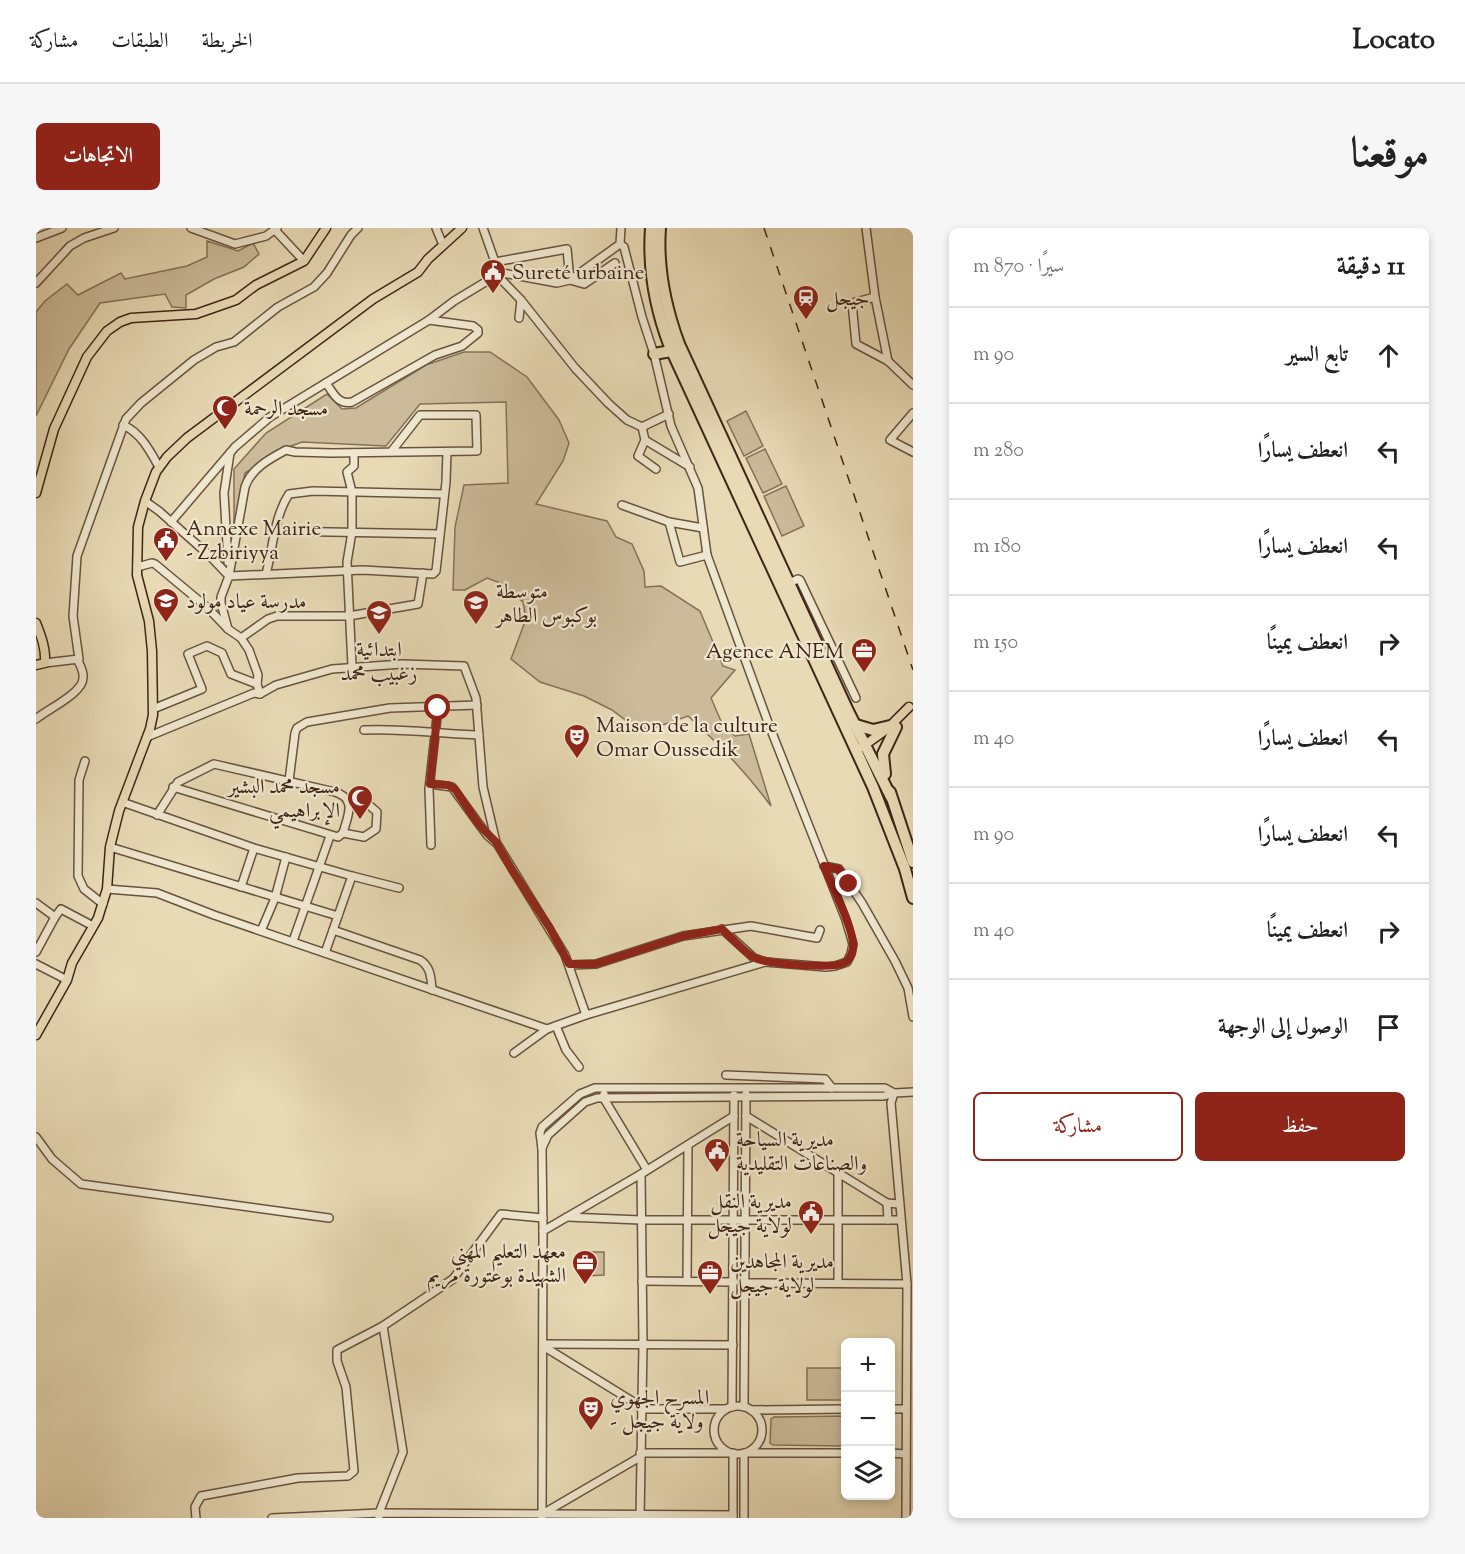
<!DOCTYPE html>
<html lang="ar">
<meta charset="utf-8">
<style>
body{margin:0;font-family:"Sorts Mill Goudy",Amiri,serif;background:#f6f6f6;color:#222;direction:rtl}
.controls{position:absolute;right:18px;bottom:18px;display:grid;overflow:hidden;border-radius:9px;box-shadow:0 3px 9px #0003}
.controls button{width:54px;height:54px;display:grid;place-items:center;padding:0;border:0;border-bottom:2px solid #e0e0e0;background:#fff;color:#222;font:30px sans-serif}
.stop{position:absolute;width:18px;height:18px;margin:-14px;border:4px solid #8f2418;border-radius:50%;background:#fff}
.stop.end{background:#8f2418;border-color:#fff;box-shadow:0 2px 6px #0008}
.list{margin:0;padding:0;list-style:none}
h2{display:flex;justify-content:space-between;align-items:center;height:78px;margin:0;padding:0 24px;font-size:26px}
h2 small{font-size:20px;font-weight:400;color:#767676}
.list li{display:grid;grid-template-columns:39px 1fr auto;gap:18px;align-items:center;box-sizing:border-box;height:96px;padding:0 24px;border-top:2px solid #e0e0e0}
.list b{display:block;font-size:22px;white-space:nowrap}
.list em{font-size:20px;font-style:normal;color:#767676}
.actions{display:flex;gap:12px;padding:18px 24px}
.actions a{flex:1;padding:14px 0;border:2px solid #8f2418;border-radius:9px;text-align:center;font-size:21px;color:#8f2418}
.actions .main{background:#8f2418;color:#fff}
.icon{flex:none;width:33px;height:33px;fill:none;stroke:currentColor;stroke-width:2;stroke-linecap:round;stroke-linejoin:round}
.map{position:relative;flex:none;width:877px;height:1290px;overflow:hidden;direction:ltr;border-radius:9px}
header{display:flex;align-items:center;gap:36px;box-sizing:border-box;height:84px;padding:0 30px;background:#fff;border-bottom:2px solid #e0e0e0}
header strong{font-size:28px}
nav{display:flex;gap:33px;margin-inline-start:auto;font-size:21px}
.intro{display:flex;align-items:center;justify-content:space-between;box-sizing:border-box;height:144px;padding:0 36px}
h1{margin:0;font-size:42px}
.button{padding:15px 27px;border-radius:9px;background:#8f2418;color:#fff;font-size:21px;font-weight:700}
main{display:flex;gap:36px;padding:0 36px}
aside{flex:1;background:#fff;border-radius:9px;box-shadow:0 3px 9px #0003}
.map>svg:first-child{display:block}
.green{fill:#cbbb9a;stroke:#867059;stroke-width:1.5}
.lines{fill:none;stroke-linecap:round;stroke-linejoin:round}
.minor-casing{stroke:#6a523f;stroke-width:10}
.major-casing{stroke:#402518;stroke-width:11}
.highway-casing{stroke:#402518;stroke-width:14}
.minor{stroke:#efe7cf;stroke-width:7}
.major{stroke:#e7dab5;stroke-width:8}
.highway{stroke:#e7dab5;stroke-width:10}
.rail{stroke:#402518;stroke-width:1.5;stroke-dasharray:10 10;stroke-linecap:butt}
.route{stroke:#8f2418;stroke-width:8}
.labels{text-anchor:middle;stroke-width:4.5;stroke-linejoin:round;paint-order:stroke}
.poi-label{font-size:21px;fill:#402518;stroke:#efe7cf;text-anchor:start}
</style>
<header>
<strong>Locato</strong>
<nav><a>الخريطة</a><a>الطبقات</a><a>مشاركة</a></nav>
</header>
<div class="intro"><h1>موقعنا</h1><a class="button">الاتجاهات</a></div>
<main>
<aside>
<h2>11 دقيقة<small>سيرًا · 870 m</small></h2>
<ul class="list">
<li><svg class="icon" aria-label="ahead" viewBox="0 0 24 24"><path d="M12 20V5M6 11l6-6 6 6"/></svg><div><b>تابع السير</b></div><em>90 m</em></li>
<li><svg class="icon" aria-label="left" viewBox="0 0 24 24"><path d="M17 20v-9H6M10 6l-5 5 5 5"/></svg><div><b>انعطف يسارًا</b></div><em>280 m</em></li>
<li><svg class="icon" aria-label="left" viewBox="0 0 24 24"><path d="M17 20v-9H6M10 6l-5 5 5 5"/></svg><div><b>انعطف يسارًا</b></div><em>180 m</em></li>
<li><svg class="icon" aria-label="right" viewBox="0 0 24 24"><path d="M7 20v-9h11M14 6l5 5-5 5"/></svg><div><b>انعطف يمينًا</b></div><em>150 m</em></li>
<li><svg class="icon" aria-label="left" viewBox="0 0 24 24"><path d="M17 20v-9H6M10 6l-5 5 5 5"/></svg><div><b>انعطف يسارًا</b></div><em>40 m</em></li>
<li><svg class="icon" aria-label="left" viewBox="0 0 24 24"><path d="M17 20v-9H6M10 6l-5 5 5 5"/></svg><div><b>انعطف يسارًا</b></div><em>90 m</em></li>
<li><svg class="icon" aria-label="right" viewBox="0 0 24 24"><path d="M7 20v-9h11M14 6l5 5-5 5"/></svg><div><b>انعطف يمينًا</b></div><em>40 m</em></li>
<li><svg class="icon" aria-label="arrive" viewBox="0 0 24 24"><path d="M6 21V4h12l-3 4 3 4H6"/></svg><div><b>الوصول إلى الوجهة</b></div></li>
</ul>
<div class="actions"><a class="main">حفظ</a><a>مشاركة</a></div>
</aside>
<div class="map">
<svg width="877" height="1290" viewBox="0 0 877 1290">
<rect width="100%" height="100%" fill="#e7dab5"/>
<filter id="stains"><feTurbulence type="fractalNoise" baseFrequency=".00333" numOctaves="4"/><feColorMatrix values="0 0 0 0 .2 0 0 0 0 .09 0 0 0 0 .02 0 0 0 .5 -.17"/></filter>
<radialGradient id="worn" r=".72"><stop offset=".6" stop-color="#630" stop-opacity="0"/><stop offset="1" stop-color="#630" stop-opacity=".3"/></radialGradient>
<g class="green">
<polygon points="171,13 202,23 217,15 223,26 208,39 178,51 150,67 150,80 136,79 129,66 64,75 33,121 0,188 0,84 9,73 31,56 42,67 85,45 89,51 151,38 171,29"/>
<path d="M428,124H454L491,149L523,192L533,215L527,233L500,276L571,293L580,309L596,316L608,343L609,359L625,358L664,383L687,438L699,442L675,470L688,500L699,508L713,506L735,578C710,544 683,516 652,488L612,502L596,497L576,482L548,468L504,454L475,431L490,391L487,374L467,356L451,350L429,362H417L419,299L428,257L472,255L470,174L384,176L350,218L266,214L247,221L209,245L198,307V241L230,205L291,166L306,181L320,180L390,137Z"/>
<polygon points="710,183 727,218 708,228 691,193"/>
<polygon points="729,221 746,256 727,265 710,230"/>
<polygon points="750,258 768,298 746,308 728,268"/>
<polygon points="550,1024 568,1024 568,1047 550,1048"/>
<rect x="771" y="1140" width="38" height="32"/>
<polygon points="809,1188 809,1218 737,1217 734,1215 735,1191 738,1189"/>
</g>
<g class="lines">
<defs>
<g id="minor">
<polyline points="155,0 199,16 230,8 241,0"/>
<polyline points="400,0 407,17"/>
<polyline points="447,0 459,34 461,47 485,72 539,140 572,175 591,192 606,199"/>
<polyline points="830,0 839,69 852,133"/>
<polyline points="239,2 268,33"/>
<polyline points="0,10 26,0"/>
<polyline points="584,16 588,19 606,89 618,126 635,198 662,260 671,327 733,497 810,692 817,716 815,726 811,734 799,738 790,739 729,734 718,730 686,701"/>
<polyline points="459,34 531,21 534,52"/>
<polyline points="461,44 521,55 534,52 584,16 585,0"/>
<polyline points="534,52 548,56 579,35"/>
<polyline points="0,55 34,18 48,10 78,0"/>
<polyline points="839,69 816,75 820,116 852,133 877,157"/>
<polyline points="483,90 485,72"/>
<path d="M290,155C298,166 302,177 316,174L399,127L426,118L442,105V102L437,98L393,92"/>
<polyline points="877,185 854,212 877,224"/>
<path d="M87,197C105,205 114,223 123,239"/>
<polyline points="606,199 609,212 654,239"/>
<polyline points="606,199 633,186"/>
<polyline points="609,212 602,228 620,241"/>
<polyline points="109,273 123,283 174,328 193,348"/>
<polyline points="586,277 633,294 667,300"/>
<polyline points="135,294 199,219 234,189 393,92 418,73 461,47"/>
<polyline points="633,294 644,334 671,327"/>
<polyline points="239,303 404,306"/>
<polyline points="192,334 188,265 194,225"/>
<polyline points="101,339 116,335 119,336 172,380 192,401 205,410 213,422 222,447 221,456 224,466"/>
<path d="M230,346C237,320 238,289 253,266L277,263L408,266"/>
<polyline points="193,348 327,342 397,346 400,343 410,254 411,224"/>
<polyline points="753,355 762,351 764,352 820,470"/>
<path d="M192,401L185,375V369L193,348L209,259C215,241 233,231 250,222L259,224L296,225L441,223L440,187H384L355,224"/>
<polyline points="205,410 232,391 241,388 313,388 382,376 387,345"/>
<polyline points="9,435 43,431 37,388 41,328 90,191 105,175 158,132 180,119 198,114 242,79 278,59 291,45 315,7 322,0"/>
<polyline points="316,438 311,334 316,304 316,264 311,244 318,238 318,225"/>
<polyline points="117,481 166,461 152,426 171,418 186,425 195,446 221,456"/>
<path d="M0,491C12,481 47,465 47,450C48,443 44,437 41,431"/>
<path d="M328,502C366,500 405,506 443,507"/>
<polyline points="111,509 218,465 224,466 240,457 296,441 366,436 428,438 440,470 447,559 460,614 529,727 550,787"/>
<polyline points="49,533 43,552 42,648 48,661 67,676"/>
<polyline points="253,553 259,505 261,500 271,494 354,480 441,477"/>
<polyline points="394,556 416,559 451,607 459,614"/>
<polyline points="86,574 218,620 316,648 289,725"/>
<path d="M121,587L142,554L178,536L299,564C321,571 312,587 307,605L302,609L137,559"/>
<polyline points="307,605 328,609 340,601 341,584 327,572 318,568 311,571"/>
<polyline points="395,617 393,561 402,480"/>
<polyline points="74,619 302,688"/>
<polyline points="788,638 803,641 826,675 859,733 872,760 877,789"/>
<polyline points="316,648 363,660"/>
<polyline points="205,659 218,620"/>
<polyline points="71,661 121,665 178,687 511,801 550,787 729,734"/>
<polyline points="0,675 19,689 25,681 57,698"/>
<path d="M297,702L384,732C395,739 395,750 396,762"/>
<polyline points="225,703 239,670 250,629"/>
<polyline points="257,713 294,608"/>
<polyline points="0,724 19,689"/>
<polyline points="0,736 31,752"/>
<polyline points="533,737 560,736 647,708 715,698 781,710 784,702"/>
<polyline points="520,798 530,822 543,839"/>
<polyline points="478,825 511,801"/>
<polyline points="690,847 789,851 796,860"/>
<polyline points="858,865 855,875 871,1056 870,1290"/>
<polyline points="568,866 567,869 611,942"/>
<polyline points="710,888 851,975 863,976"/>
<polyline points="0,909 16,931 45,956 293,990"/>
<polyline points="506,920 512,907 549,874 561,870 848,868 858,865 877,864"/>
<polyline points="802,947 802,1054"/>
<polyline points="851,975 852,992"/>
<polyline points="531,989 605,992 864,992"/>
<polyline points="507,1003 506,921 504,905 506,899 544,866 559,860 849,860 858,865"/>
<polyline points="606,1053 698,1054"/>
<polyline points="651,1053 652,917"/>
<polyline points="708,1055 871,1056"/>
<polyline points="507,1116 697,1117"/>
<polyline points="507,1118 604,1178"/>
<circle cx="702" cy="1202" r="24"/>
<polyline points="696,1179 698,867"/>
<polyline points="708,1179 710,866"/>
<polyline points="605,1181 690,1181"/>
<polyline points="854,1181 870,1181"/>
<polyline points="715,1182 810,1181"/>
<polyline points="604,1225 692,1225"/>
<polyline points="713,1225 810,1225"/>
<polyline points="854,1225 870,1226"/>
<polyline points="508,1285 604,1229"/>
<polyline points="697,1289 697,1225"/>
<polyline points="160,1290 159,1279 165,1268 262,1250 312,1248 318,1243 310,1159 301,1133 301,1122 347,1098"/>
<polyline points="236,1290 343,1285 697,1287"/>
<polyline points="343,1290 343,1285 367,1224 347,1098 417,1051 465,986 507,990"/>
<polyline points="506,1290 507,1003 605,946 698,888"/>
<polyline points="604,1290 607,1116 605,946"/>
<polyline points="708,1290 708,1225"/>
</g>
<g id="major">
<polyline points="0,265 18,201 51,129 71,103 84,94 95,90 160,86 200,72 220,57 268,33 290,0"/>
<path d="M0,395C5,408 10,420 9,435L0,437"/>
<polyline points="826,519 851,501 873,479"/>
<polyline points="0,807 31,752 36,735 62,690 71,661 74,619 83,583 114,501 117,487 116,423 113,393 101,347 102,299 109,273 120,244 131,229 151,210 337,71 382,44 392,31 426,0"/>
</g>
<g id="highway">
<path d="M615,0C612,41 619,80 634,119L837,559L869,641L877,670"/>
<path d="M624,0C621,41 629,78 643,116L812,483L855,569"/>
<polyline points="618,126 635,123"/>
<polyline points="820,497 837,502 854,498"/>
<polyline points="849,546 847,526 860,499"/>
<polyline points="854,564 877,634"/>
</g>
</defs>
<use href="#minor" class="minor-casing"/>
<use href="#major" class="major-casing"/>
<use href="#highway" class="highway-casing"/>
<use href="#minor" class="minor"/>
<use href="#major" class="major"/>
<use href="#highway" class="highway"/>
<polyline class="rail" points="728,0 877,442"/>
</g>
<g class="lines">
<path class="route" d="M402,480L394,556L412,557L419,561L443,597L460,614L476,642L514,700L533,736H560L647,708L686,701C696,710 706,722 717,729C727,736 797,741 808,735C813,733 816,726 817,720C819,703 795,656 788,638L803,641L813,656"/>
</g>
<defs>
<symbol id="civic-pin" viewBox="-11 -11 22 30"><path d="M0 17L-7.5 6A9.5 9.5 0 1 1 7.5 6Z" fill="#8f2418" stroke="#efe7cf"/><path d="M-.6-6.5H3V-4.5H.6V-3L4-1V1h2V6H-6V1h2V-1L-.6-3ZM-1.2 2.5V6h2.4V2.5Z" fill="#fff"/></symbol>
<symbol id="station-pin" viewBox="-11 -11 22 30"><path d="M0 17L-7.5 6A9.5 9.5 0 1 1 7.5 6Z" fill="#8f2418" stroke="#efe7cf"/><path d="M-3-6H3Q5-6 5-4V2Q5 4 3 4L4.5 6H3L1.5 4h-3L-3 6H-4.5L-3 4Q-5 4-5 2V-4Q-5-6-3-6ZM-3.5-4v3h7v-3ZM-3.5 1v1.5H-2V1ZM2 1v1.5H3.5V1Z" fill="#fff"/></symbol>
<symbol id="mosque-pin" viewBox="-11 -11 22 30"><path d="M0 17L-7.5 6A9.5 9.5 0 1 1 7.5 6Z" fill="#8f2418" stroke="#efe7cf"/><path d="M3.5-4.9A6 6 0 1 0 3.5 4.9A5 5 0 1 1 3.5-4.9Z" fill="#fff"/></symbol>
<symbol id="school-pin" viewBox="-11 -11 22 30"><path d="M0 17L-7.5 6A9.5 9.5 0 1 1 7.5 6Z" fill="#8f2418" stroke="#efe7cf"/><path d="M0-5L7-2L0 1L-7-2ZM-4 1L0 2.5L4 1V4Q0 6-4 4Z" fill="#fff"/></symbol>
<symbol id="office-pin" viewBox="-11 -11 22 30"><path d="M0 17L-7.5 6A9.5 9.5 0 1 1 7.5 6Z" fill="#8f2418" stroke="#efe7cf"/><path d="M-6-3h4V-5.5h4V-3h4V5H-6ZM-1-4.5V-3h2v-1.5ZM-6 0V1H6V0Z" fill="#fff"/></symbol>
<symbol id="theatre-pin" viewBox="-11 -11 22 30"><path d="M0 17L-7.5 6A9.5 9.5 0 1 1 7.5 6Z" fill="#8f2418" stroke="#efe7cf"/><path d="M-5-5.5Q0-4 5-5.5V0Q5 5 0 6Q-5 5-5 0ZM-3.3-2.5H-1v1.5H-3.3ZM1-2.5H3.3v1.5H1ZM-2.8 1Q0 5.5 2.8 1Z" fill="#fff"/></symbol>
</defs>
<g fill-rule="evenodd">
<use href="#civic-pin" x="442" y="29" width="30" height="40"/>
<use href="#station-pin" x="755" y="55" width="30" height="40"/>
<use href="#mosque-pin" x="174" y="165" width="30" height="40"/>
<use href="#civic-pin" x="115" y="297" width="30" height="40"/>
<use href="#school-pin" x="115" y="358" width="30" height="40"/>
<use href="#school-pin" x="425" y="360" width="30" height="40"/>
<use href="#school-pin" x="328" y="370" width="30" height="40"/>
<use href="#office-pin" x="813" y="408" width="30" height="40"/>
<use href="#theatre-pin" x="526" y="494" width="30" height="40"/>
<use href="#mosque-pin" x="309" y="555" width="30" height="40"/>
<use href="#civic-pin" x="666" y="908" width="30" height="40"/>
<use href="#civic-pin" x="760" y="970" width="30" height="40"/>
<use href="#office-pin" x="534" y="1020" width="30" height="40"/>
<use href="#office-pin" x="659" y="1030" width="30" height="40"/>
<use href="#theatre-pin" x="540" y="1166" width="30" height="40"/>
</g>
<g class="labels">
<g class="poi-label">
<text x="476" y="51">Sureté urbaine</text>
<text x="790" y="77">جيجل</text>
<text x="208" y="187">مسجد الرحمة</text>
<text x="150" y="307">Annexe Mairie<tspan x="150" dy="24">- Zzbiriyya</tspan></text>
<text x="460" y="370">متوسطة<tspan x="460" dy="24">بوكبوس الطاهر</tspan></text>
<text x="150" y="380">مدرسة عياد مولود</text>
<text x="343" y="428" text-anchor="middle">ابتدائية<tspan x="343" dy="24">زغبيب محمد</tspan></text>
<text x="808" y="430" text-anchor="end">Agence ANEM</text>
<text x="560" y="504">Maison de la culture<tspan x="560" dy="24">Omar Oussedik</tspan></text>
<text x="304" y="565" text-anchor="end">مسجد محمد البشير<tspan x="304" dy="24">الإبراهيمي</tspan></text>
<text x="700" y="918">مديرية السياحة<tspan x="700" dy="24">والصناعات التقليدية</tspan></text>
<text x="756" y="980" text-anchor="end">مديرية النقل<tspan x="756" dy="24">لولاية جيجل</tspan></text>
<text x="530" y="1030" text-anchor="end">معهد التعليم المهني<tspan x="530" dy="24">الشهيدة بوعتورة مريم</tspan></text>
<text x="694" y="1040">مديرية المجاهدين<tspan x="694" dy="24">لولاية جيجل</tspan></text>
<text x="574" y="1176">المسرح الجهوي<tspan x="574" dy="24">- ولاية جيجل</tspan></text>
</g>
</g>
<rect width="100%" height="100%" filter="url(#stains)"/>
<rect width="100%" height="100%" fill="url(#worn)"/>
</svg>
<div class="controls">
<button>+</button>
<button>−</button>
<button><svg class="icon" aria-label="layers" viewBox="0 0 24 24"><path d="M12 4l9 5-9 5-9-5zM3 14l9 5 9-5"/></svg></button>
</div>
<div class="stop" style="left:402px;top:480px"></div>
<div class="stop end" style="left:813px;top:656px"></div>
</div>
</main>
